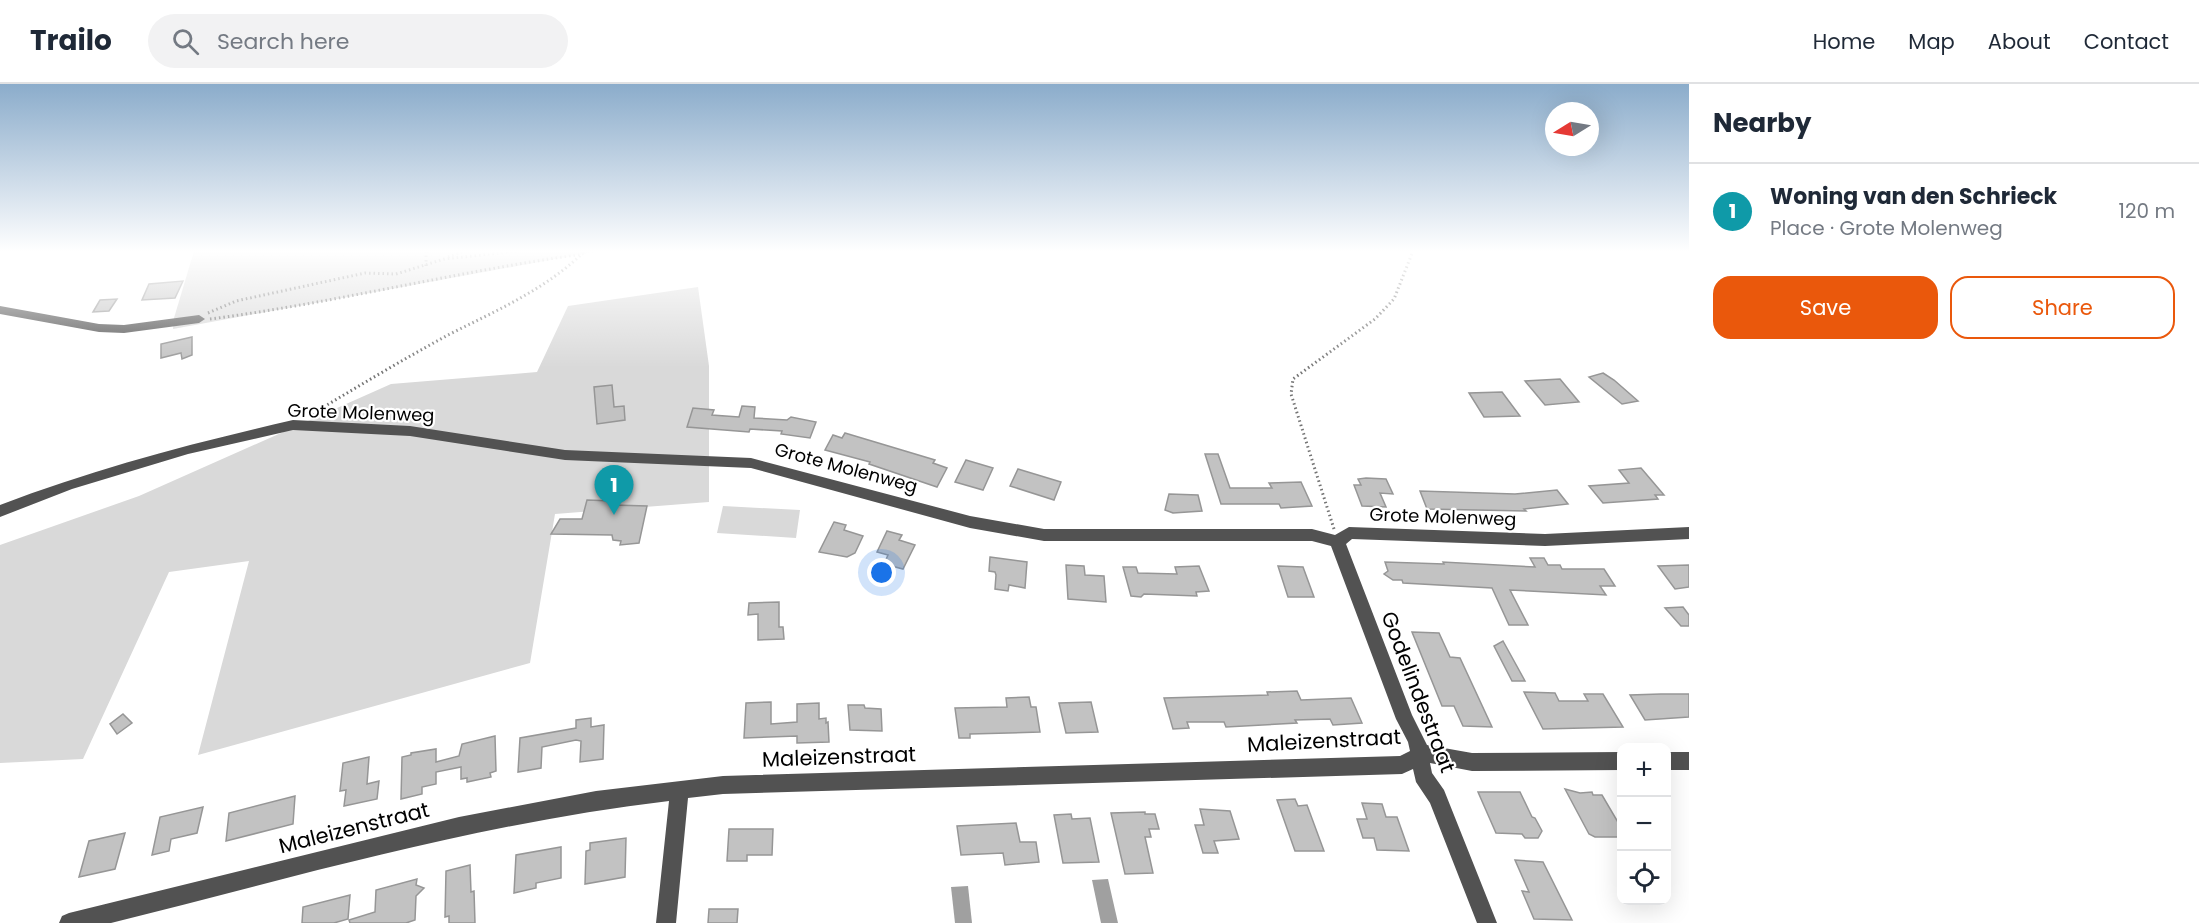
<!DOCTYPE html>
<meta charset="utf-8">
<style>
body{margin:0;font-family:Poppins,sans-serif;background:#f2f2f3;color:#1f2937}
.controls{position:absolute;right:18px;bottom:18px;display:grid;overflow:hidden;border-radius:12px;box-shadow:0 6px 24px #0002}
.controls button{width:54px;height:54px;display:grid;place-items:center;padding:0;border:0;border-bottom:2px solid #e0e1e3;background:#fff;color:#1f2937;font:30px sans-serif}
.compass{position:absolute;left:1545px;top:18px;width:54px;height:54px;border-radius:50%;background:#fff;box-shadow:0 6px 24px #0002;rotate:259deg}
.you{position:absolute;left:882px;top:489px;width:21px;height:21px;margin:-15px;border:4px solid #fff;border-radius:50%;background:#1a73e8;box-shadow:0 0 0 9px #1a73e833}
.badge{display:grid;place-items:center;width:39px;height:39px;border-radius:50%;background:#ea580c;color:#fff;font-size:20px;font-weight:700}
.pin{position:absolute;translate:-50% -50px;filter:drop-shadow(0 2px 3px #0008)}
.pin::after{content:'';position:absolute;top:32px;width:21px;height:18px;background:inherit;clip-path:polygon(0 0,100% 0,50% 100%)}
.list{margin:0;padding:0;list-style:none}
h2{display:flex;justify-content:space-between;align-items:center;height:78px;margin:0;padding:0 24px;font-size:26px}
h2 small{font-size:20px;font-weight:400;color:#747a83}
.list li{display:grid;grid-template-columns:39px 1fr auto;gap:18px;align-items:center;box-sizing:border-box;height:96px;padding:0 24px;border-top:2px solid #e0e1e3}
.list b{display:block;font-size:22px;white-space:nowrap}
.list p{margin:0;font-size:20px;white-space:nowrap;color:#747a83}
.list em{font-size:20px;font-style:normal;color:#747a83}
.actions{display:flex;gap:12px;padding:18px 24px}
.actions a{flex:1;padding:14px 0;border:2px solid #ea580c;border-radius:18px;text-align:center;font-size:21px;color:#ea580c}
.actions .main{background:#ea580c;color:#fff}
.icon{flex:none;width:33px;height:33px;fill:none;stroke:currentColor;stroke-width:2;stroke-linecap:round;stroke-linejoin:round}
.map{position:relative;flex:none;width:1689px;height:839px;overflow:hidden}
header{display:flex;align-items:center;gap:36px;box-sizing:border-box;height:84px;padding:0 30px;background:#fff;border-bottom:2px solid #e0e1e3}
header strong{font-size:28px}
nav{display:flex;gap:33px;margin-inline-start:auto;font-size:21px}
.search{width:420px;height:54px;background:#f2f2f3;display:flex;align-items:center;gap:15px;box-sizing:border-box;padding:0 21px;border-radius:33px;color:#747a83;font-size:22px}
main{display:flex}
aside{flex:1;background:#fff}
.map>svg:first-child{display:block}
.green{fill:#d9d9d9}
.water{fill:#a0a0a0}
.building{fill:#c2c2c2;stroke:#969696;stroke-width:1.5}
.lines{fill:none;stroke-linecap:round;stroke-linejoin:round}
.path{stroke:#747474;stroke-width:3;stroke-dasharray:1.5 3;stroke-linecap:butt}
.minor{fill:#525252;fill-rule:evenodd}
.labels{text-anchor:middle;stroke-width:4.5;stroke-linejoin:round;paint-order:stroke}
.street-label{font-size:18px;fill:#000;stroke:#fff}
.near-street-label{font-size:21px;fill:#000;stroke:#fff}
</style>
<header>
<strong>Trailo</strong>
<div class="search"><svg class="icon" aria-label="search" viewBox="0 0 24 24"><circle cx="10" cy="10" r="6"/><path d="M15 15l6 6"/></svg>Search here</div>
<nav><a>Home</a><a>Map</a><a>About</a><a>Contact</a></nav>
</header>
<main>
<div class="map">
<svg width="1689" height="839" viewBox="0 0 1689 839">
<rect width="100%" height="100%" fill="#fff"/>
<g class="green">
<polygon points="194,167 599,167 173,245 174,234"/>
<polygon points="698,203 709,282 709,418 555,430 530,579 198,671 249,477 169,488 83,675 0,679 0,461 139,412 391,300 537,288 568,222"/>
<polygon points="723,422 800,426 796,454 717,449"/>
</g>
<g class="water">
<polygon points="1108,795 1118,839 1101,839 1092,796"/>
<polygon points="968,802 972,839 955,839 951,803"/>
</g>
<g class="building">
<polygon points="183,197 175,214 142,216 149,200"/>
<polygon points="117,215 109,227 93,228 100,216"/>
<polygon points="192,253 192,271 182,275 181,269 161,274 161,260"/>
<polygon points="1603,289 1614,296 1638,317 1622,320 1589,293"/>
<polygon points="1560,295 1579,318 1545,321 1525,297"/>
<polygon points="612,301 614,323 624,322 625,336 597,340 594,303"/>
<polygon points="1502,308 1520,332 1484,333 1469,309"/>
<polygon points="742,322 755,323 754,334 787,336 791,333 816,338 810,354 781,350 782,347 750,345 749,348 687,343 693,324 714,326 712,331 739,333"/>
<polygon points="845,349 935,376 933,379 947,384 937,403 869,380 870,378 825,366 833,351 842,354"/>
<polygon points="1205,370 1218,370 1230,404 1272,404 1269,399 1301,398 1312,422 1281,424 1279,420 1221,420"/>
<polygon points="966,376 993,384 983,406 955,398"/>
<polygon points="1641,384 1664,411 1655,411 1658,415 1603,419 1589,402 1629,399 1619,386"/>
<polygon points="1018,385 1061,398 1054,416 1010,402"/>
<polygon points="1366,394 1386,395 1393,410 1380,409 1386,423 1362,422 1354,401 1361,401 1358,395"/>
<polygon points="1557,406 1568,420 1524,425 1526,427 1427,425 1420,407 1515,410"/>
<polygon points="1169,410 1198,411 1202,427 1173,429 1165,426"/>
<polygon points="587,416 613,417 613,421 647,422 639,459 620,461 621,457 613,456 612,451 551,450 560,435 582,435"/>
<polygon points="834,438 846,441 844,446 863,452 855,469 847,473 819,468"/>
<polygon points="887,447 902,451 899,456 915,461 903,485 884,480 888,471 877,468"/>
<polygon points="990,473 1027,478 1025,504 1009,501 1008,507 995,505 996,491 995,488 989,487"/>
<polygon points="1530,474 1544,474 1548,481 1560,481 1562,485 1604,485 1615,502 1600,502 1606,511 1510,506 1528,541 1509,541 1492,504 1403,499 1402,496 1393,496 1384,490 1388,487 1385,478 1444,480 1443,478 1535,483"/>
<polygon points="1066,481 1084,482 1085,491 1104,492 1106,518 1068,515"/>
<polygon points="1689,481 1689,503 1675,505 1658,482"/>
<polygon points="1199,482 1209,507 1196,508 1197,512 1144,510 1141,513 1131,512 1123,483 1136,483 1138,489 1177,490 1175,483"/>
<polygon points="1278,482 1303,483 1314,513 1288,513"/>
<polygon points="779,518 779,543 783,543 784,555 758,556 758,530 748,531 749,519"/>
<polygon points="1683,523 1689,531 1689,542 1681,542 1665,524"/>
<polygon points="1412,548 1439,549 1450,573 1460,574 1492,643 1463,642 1454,622 1442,622"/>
<polygon points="1503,557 1525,597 1512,597 1494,562"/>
<polygon points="1297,607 1301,616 1351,614 1362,639 1333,641 1330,635 1295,636 1297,639 1226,643 1224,638 1187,638 1189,644 1173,645 1164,614 1268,611 1267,608"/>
<polygon points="1524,608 1555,609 1559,617 1588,617 1584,610 1603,610 1623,643 1543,645"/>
<polygon points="1661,610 1689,610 1689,633 1645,636 1630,611"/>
<polygon points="1029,613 1031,623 1036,623 1040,648 970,650 970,654 959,654 955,624 1007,623 1006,614"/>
<polygon points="771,618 771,640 797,638 797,620 819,619 819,635 826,634 826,639 828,638 829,658 797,659 797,652 744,654 746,619"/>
<polygon points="1091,618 1098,648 1066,649 1059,619"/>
<polygon points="848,621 864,621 865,624 881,625 882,647 850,646"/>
<polygon points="123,630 132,639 117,650 110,640"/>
<polygon points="591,634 591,643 604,641 603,675 580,678 581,657 576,656 542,663 541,684 518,688 520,654 576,644 576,636"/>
<polygon points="495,652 496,687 490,689 491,693 467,698 467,694 461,695 461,683 436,688 436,700 422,703 422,710 401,715 402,673 411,671 411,669 436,665 436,678 459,672 462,660"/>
<polygon points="369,673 367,700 379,697 377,715 344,722 346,706 340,707 343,679"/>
<polygon points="1565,705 1580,709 1592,708 1593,711 1602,711 1622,745 1622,753 1595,753 1589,750"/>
<polygon points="1478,708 1520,708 1532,733 1535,734 1542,747 1538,754 1525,754 1522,750 1496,749"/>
<polygon points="295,712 293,740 226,757 229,729"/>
<polygon points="1295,715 1298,722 1307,721 1324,767 1295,767 1277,716"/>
<polygon points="1362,719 1382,720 1386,733 1397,733 1409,767 1377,766 1374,754 1363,754 1357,735 1367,735"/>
<polygon points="203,723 197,749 171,755 169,767 152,771 160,733"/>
<polygon points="1200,725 1230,727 1239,755 1214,757 1218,769 1203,769 1195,741 1204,741"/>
<polygon points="1145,728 1145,730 1155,730 1159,745 1149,745 1151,753 1145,753 1153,789 1125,790 1111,729"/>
<polygon points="1071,730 1072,735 1090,734 1099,778 1063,779 1054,731"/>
<polygon points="1016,739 1020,758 1036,758 1039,778 1005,781 1003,769 961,771 957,742"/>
<polygon points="729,745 773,745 772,771 747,771 747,777 727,777"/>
<polygon points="125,749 115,785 79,793 89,757"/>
<polygon points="626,754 625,793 585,800 586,767 590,766 590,759"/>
<polygon points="561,763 561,794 536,799 536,804 514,809 516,771"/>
<polygon points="1515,776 1543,778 1572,836 1534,835 1522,807 1529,808"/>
<polygon points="470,781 471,808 474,807 475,839 449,839 449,832 445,833 446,787"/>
<polygon points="417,795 416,801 424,804 416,812 415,836 406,839 350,839 349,836 375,828 376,806"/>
<polygon points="350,811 348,835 334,839 302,839 303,823"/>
<polygon points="709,825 738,825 737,839 708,839"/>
</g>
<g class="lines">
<g class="path">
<polyline points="426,167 426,182"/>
<polyline points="448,173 464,167"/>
<polyline points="208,229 236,217 365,189 396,190 444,175 518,167"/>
<path d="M210,235C335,219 458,187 583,170"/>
<path d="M312,330C357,303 402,276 448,251C497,226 545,206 585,167"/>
<polyline points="1334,445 1291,310 1293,295 1375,235 1394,215 1413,167"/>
</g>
<g class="minor">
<polygon points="0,222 99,240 124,241 199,231 205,235 199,239 124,249 99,248 0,230"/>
<path d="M293,336L410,342L565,366L751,374L970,432L1044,445H1312L1335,451L1349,443L1545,450L1689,443V455L1545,462L1352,455L1346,460L1412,631L1427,661L1472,669L1622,668V686L1472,687L1430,679L1432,689L1444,706L1497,839H1477L1430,719L1416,698L1413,685L1402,690L723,710L688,714L676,839H656L669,717C480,739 295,793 111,839H59L62,832L69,829L459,733L596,707L723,692L1400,672L1410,667L1408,658L1396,635L1331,462L1312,457H1044L970,444L751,384L565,376L410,352L293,346L188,370L72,405L0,433V421C96,384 193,359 293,336Z"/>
<rect x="1666" y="668" width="23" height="18"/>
</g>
</g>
<linearGradient id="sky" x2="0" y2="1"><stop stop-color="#8baccb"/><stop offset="0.59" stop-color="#fff"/><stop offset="1" stop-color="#fff" stop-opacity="0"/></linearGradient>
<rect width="1689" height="284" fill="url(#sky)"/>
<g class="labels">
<g class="street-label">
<text transform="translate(361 329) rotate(2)" y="6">Grote Molenweg</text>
<text transform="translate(846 384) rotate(15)" y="6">Grote Molenweg</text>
<text transform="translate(1443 433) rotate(2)" y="6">Grote Molenweg</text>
</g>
<g class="near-street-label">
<text transform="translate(1418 608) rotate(69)" y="7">Godelindestraat</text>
<text transform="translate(1324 657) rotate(-3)" y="7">Maleizenstraat</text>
<text transform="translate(839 673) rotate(-2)" y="7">Maleizenstraat</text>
<text transform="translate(354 744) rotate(-14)" y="7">Maleizenstraat</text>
</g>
</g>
</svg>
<div class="controls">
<button>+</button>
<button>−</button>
<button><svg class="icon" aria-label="locate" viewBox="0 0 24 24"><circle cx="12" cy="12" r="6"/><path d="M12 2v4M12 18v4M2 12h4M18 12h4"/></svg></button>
</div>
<svg class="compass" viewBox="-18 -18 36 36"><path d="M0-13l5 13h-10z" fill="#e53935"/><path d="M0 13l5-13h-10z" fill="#747a83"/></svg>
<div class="you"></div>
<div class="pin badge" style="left:614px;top:431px;background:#0f9aa8">1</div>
</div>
<aside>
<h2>Nearby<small></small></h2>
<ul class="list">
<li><span class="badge" style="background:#0f9aa8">1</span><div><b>Woning van den Schrieck</b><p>Place · Grote Molenweg</p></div><em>120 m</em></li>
</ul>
<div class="actions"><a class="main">Save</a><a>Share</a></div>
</aside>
</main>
